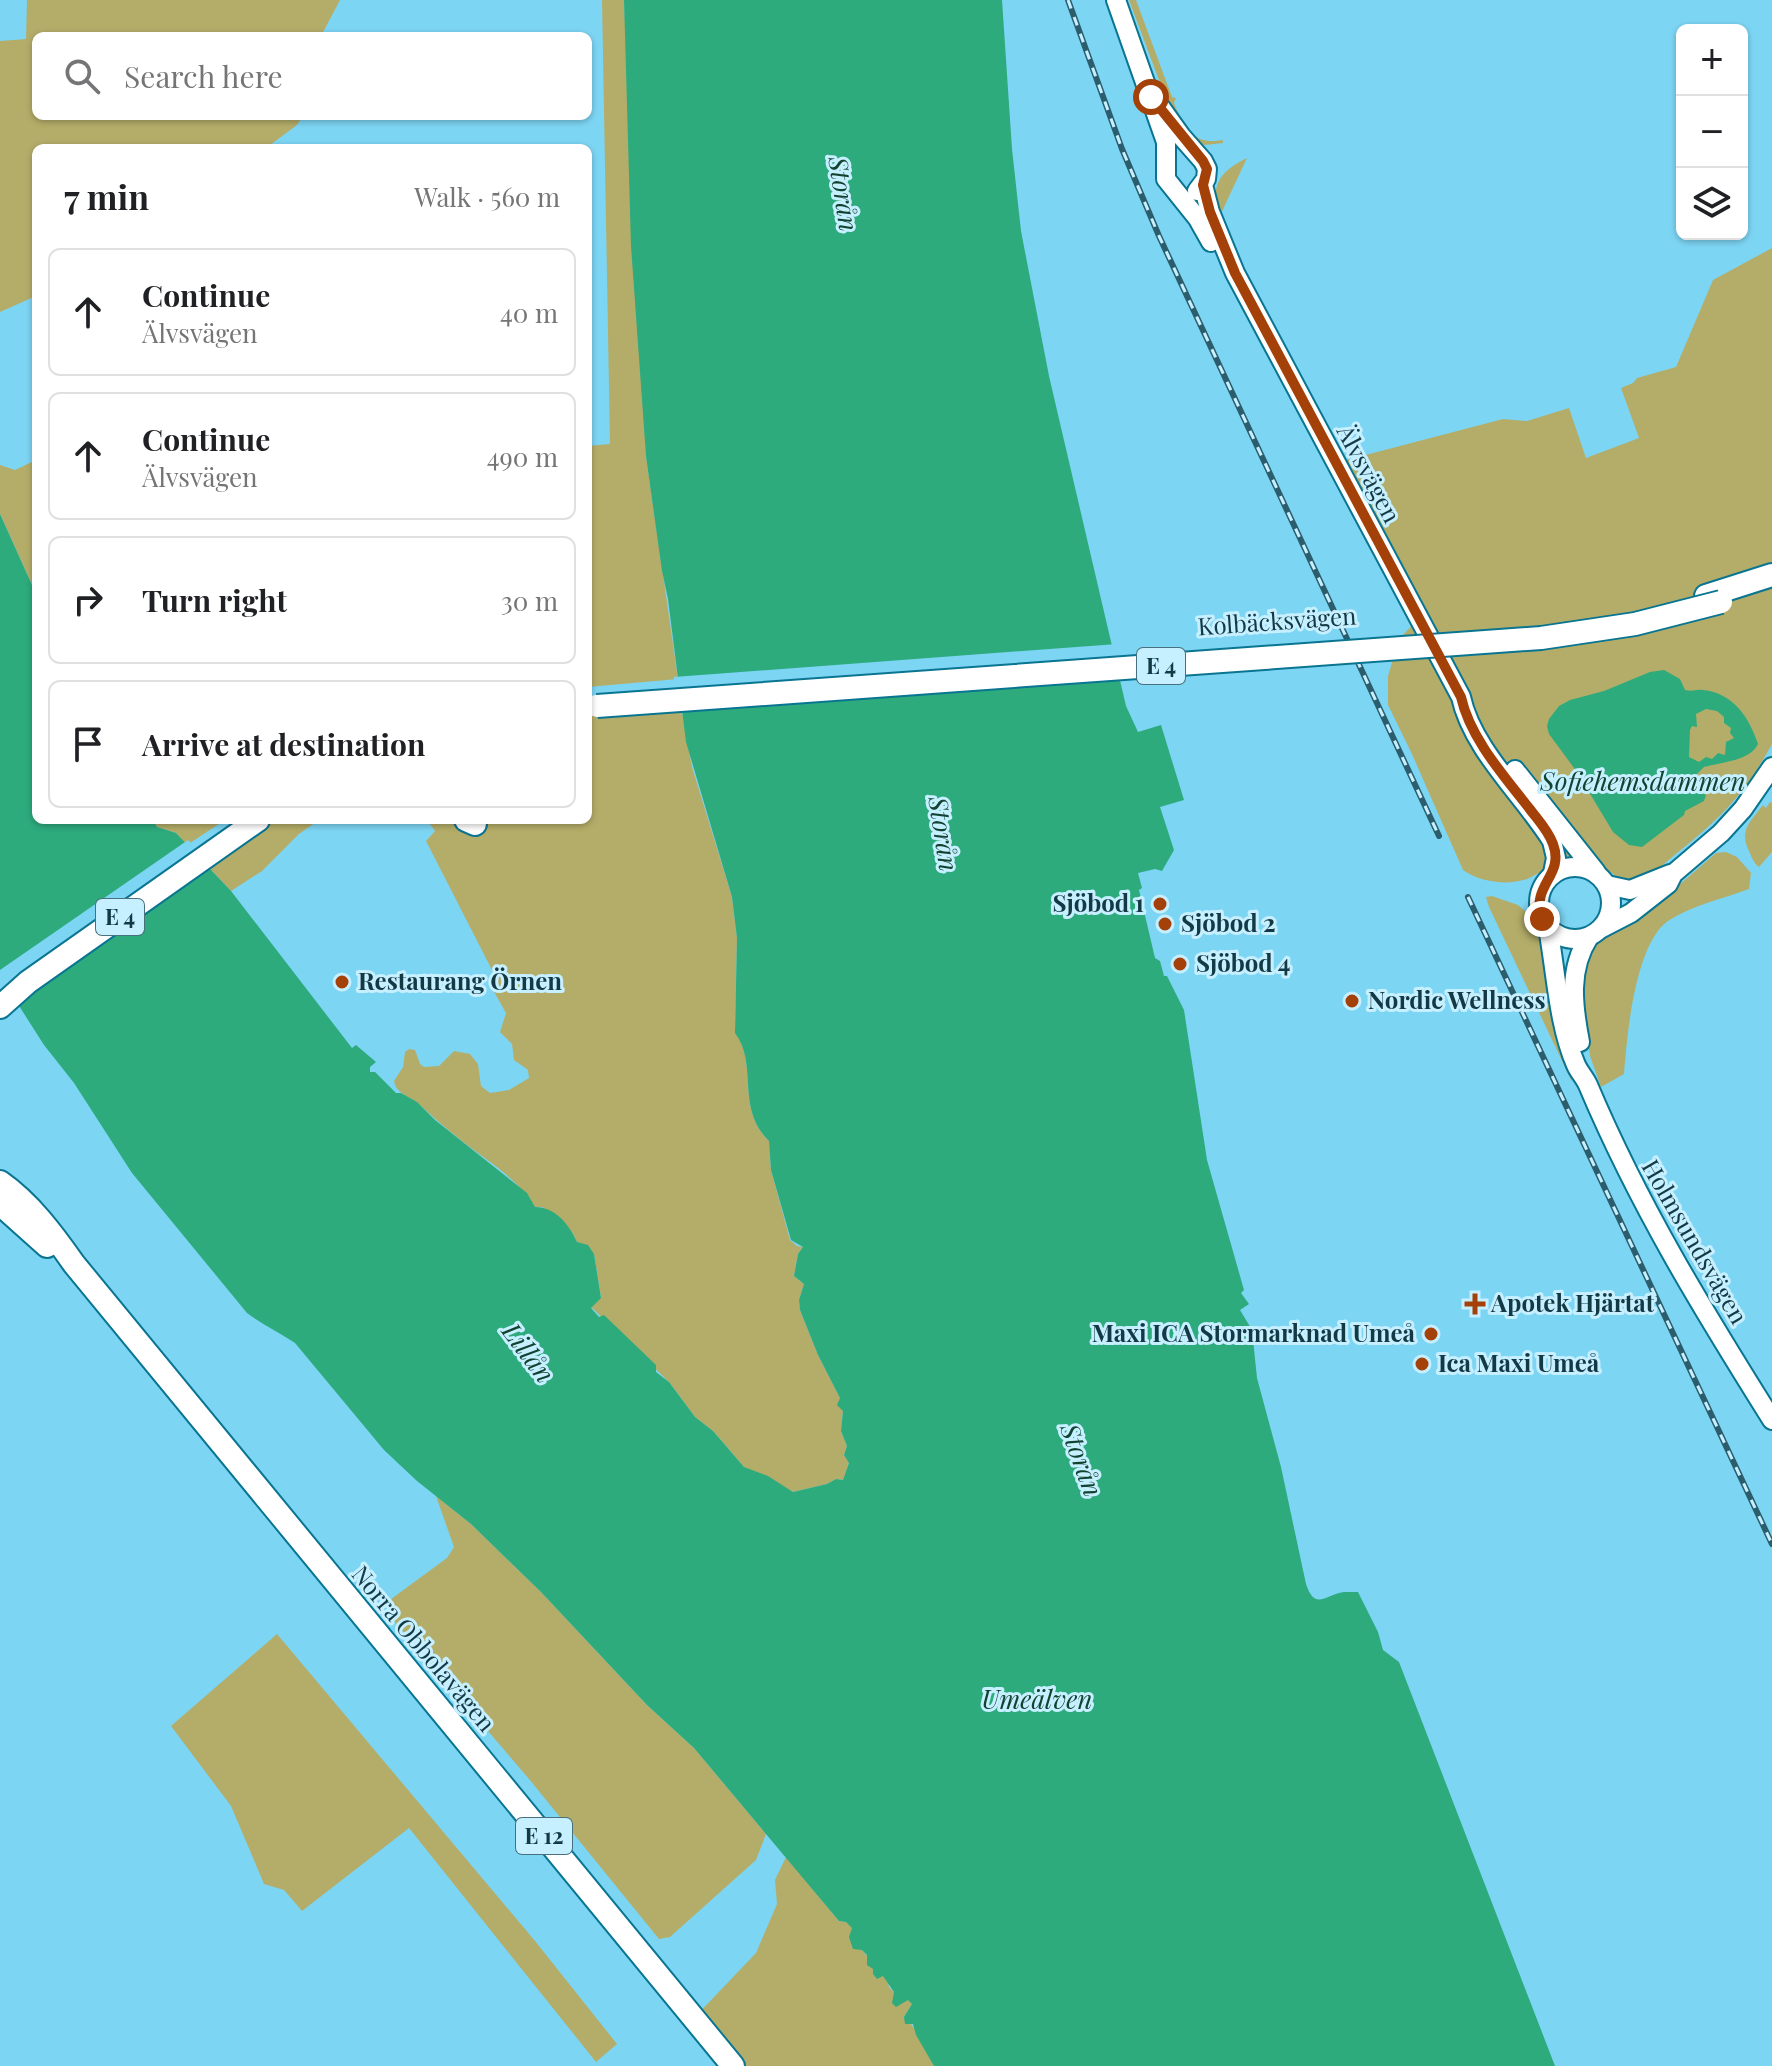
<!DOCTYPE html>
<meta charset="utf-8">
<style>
body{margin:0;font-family:"Playfair Display",serif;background:#f2f2f2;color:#202124}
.controls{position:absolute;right:24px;top:24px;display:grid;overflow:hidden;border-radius:12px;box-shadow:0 2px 6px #0004}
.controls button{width:72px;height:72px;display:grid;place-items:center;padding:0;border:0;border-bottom:2px solid #e0e0e0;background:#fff;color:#202124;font:40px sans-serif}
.stop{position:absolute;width:24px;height:24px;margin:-18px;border:6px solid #a44108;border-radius:50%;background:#fff}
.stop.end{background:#a44108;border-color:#fff;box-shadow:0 2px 8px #0008}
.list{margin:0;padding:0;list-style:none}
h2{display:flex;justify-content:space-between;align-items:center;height:104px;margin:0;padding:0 32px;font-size:34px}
h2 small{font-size:26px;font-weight:400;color:#757577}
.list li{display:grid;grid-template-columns:52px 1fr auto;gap:24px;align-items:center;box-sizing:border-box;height:128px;margin:0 16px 16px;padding:0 16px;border:2px solid #e0e0e0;border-radius:12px}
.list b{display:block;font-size:30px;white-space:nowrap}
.list p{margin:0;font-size:26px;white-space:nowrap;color:#757577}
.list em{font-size:26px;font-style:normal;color:#757577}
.icon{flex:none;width:44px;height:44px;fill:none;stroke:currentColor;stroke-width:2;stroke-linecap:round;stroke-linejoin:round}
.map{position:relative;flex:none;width:1772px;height:2066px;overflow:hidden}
.search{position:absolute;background:#fff;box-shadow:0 2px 6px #0004;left:32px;top:32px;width:560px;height:88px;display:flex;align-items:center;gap:20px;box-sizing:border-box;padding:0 28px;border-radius:12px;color:#757577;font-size:30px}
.panel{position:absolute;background:#fff;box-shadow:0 2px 6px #0004;left:32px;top:144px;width:560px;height:680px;border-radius:12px}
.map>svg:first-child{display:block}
.green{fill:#b4ad69}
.water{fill:#2dab7d;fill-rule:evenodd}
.pier{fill:#7dd5f4}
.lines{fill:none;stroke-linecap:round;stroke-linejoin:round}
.secondary-casing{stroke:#097591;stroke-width:22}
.trunk-casing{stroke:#097591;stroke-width:26}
.secondary{stroke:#fff;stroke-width:18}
.trunk{stroke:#fff;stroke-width:22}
.rail-casing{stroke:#2b5d6d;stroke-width:6}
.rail{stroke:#c6efff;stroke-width:3;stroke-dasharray:9;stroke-linecap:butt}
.trunk-bridge-casing{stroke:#097591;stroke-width:26;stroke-linecap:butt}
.trunk-bridge{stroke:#fff;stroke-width:22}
.route{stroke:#a44108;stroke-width:10}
.poi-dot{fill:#a44108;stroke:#c6efff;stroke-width:3}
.labels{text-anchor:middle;stroke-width:6;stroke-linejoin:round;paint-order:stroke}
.shield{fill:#c6efff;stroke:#49707d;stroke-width:2}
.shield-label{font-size:22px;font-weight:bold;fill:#133945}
.street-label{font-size:24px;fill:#133945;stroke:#c6efff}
.poi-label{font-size:24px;font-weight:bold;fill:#133945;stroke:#c6efff;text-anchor:start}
.water-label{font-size:26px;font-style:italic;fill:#114330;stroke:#c6efff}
</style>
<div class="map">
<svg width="1772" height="2066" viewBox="0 0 1772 2066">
<rect width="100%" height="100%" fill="#7dd5f4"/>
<g class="green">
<polygon points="27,0 340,0 321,36 36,36 36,116 303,116 297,125 266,148 36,148 36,296 0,312 0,41 26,39"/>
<polygon points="602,0 624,0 646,456 678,679 588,687 588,446 610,444"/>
<path d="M1129,0H1136L1172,97L1176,98L1174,103C1184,127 1193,146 1223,140V143L1204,145L1194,142L1168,104Z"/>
<path d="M1247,158L1218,220C1211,188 1216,173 1247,158Z"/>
<path d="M1772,248V744C1744,795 1722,817 1677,853C1665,863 1652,876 1636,879C1616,883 1616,873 1603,868C1598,866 1557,868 1549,869C1541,870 1535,876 1527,879C1508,886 1479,882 1463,870L1411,752L1388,705V676L1399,639L1419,618L1335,463L1503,419L1527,421L1569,408L1586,458L1639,438L1621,388L1633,383L1637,378L1676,367L1713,280Z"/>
<polygon points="36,460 36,594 0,514 0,465 15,470"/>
<path d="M678,691L692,767L732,897L737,938L735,1032C759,1065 735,1108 769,1141L771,1170L790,1240L797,1246L803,1247L798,1254L794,1276L804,1284L799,1300L800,1310L818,1355L840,1398L843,1411L841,1431L847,1446L844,1455L849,1462L844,1480L836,1479L827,1484L793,1492L744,1467L713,1431L695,1417L669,1382L591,1307L601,1297L594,1254L577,1242L572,1232L542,1207H535C517,1177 484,1159 457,1137C444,1127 432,1116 420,1105C410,1096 396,1094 394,1081L403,1067L405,1052L409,1049L415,1050L420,1064L424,1067L439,1066L454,1051L470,1054L478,1064L481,1086L490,1093L509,1090L529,1078L528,1070L514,1060L512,1044L500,1032L506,1013L493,990V972L426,841L435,831L427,820H588V707Z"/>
<path d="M1770,802L1772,803V852L1759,867C1753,862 1752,858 1749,851C1739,830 1750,822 1763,805L1766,808Z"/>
<polygon points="153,820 225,820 187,845 176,833 157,827"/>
<polygon points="267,820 319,820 299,834 262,871 231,891 194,852 237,821 247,833"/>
<path d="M1726,852L1737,857L1751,873L1749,889C1723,899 1692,905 1668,921C1635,944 1627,1035 1624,1074L1601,1087L1590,1056L1583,1011V969L1592,946L1679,885L1716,853Z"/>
<polygon points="1492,896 1518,905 1535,920 1559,1038 1572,1082 1489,907 1486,897"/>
<polygon points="436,1496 471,1524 541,1592 647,1705 694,1748 766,1834 756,1860 670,1937 659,1939 529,1779 389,1615 387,1602 447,1558 454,1547"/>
<polygon points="277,1634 535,1941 617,2044 596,2062 409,1828 302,1911 284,1890 264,1884 231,1806 171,1726"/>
<path d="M786,1857L839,1921L846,1922L853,1928L862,1950L888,1981L889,1987L903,2001L908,1999L912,2004L904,2017C915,2025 929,2052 934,2066H733L694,2018L756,1953L777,1904L775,1880Z"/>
</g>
<g class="water">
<path d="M624,0H1002L1012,149L1021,231L1049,376L1126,706L1138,732L1161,725L1184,800L1160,807L1174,850L1162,871L1155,869L1138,873L1142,888L1139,890L1155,958L1160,961L1164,976H1167L1184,1010L1207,1160L1244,1290L1241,1293L1249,1304L1240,1310L1252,1330L1257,1378L1281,1467L1306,1584C1315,1611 1325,1595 1344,1592C1348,1592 1353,1592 1358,1592L1378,1632L1383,1650L1399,1662L1555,2066H934L916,2035L913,2024H905L904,2017L912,2004L908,2000L896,2007L892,2003L894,1992L883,1976L877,1979L873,1974V1969L867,1965V1955L862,1950L853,1949L849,1937L852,1928L846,1922L839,1921L694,1748L647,1705L541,1592L471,1524L417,1481L384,1450L295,1343C279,1332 263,1325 247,1313L132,1173L74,1083L44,1045L0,976V514L36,594V820H153L157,827L176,833L231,891L352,1048L356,1045L376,1062L370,1067V1072H375L396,1093H401L417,1102L435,1120L527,1193L535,1207C555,1207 569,1224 577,1242L588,1245L594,1254L601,1298L591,1308L599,1317L604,1315L656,1365V1372L669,1382L695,1417L713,1431L744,1467L768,1476L793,1492L827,1484L836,1479L843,1480L849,1463L844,1455L847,1446L841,1431L843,1411L837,1405L840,1398L818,1355L800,1310L799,1300L804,1284L794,1276L798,1254L803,1247L791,1240L771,1170L769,1141C735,1108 759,1065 735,1033L737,938L732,897L686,742L668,599L662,571L646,456L631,246Z"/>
<path d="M1664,670L1680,679L1685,690C1693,692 1696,689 1703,690C1733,693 1749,717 1758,744C1750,761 1722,762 1704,767L1696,775L1694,783L1698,791L1706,795L1704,801L1685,811L1684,815L1642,847L1629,845L1613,832L1577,772L1549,734L1547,726L1549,719L1559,706L1570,700L1604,691L1650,672ZM1706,709L1717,711L1724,717V723L1731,728L1730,733L1734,738L1726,742L1725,755L1718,753L1712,759L1706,757L1699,762L1689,757L1690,730L1692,726L1697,727L1696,714Z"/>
</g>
<g class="pier">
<polygon points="1117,644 1123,672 674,692 674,677"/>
<polygon points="188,840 209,862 12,1003 0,984 0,970"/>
</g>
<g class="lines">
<defs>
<g id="secondary">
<polyline points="1116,0 1166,142 1166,179 1198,219 1211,242"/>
<polyline points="1161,108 1181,136 1203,161 1207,169 1206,179 1197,191"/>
<path d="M1203,185L1210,212L1235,273L1461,697C1472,749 1524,796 1552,841L1556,858L1553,873"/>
<polyline points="1515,770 1596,872"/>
<circle cx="1575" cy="903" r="36"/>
<polyline points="1607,885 1630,890 1670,874"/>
<path d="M1548,928C1556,971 1558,1024 1576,1065C1579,1072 1585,1078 1588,1085C1639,1206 1703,1310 1772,1420"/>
<polyline points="1602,928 1631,913 1668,884 1673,874 1721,833 1743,809 1772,767"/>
<path d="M1580,1042C1573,1006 1568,969 1589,937"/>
</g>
<g id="trunk">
<polyline points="1706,596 1772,575"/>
<polyline points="466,820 475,824"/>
<polyline points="0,1007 28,982 258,820"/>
<path d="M0,1182C30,1203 53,1234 74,1264L733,2066"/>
<polyline points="0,1204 47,1246"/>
</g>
</defs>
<use href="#secondary" class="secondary-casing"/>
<use href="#trunk" class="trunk-casing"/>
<use href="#secondary" class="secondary"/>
<use href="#trunk" class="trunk"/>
<defs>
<g id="rail">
<polyline points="1068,0 1122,149 1159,236 1439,836"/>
<polyline points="1468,897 1772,1544"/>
</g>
</defs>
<use href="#rail" class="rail-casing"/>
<use href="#rail" class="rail"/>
<defs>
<polyline id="trunk-bridge" points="597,706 1541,638 1635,624 1721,602"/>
</defs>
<use href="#trunk-bridge" class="trunk-bridge-casing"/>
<use href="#trunk-bridge" class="trunk-bridge"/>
</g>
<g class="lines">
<path class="route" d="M1151,97L1203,161L1207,169L1203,185L1210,212L1235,273L1461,697C1470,738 1504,776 1529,808C1537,819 1548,830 1553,844C1565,876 1530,885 1542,919"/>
</g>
<g class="poi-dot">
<circle cx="1160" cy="904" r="8"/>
<circle cx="1165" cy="924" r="8"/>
<circle cx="1180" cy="964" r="8"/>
<circle cx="342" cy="982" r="8"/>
<circle cx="1352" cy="1001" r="8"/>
<path d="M1471 1292h8v8h8v8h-8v8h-8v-8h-8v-8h8z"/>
<circle cx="1431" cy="1334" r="8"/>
<circle cx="1422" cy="1364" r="8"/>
</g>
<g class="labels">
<g class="shield">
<rect x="1137" y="648" width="48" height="36" rx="6"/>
<rect x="96" y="899" width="48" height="36" rx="6"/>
<rect x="516" y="1818" width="56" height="36" rx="6"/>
</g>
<g class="shield-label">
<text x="1161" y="674">E 4</text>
<text x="120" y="925">E 4</text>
<text x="544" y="1844">E 12</text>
</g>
<g class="street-label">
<text transform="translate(1368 474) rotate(62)" y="8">Älvsvägen</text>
<text transform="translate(1277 622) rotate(-4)" y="8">Kolbäcksvägen</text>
<text transform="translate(1694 1242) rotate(60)" y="8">Holmsundsvägen</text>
<text transform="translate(423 1649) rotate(50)" y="8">Norra Obbolavägen</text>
</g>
<g class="poi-label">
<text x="1144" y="912" text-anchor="end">Sjöbod 1</text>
<text x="1181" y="932">Sjöbod 2</text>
<text x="1196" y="972">Sjöbod 4</text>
<text x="358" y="990">Restaurang Örnen</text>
<text x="1368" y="1009">Nordic Wellness</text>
<text x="1491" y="1312">Apotek Hjärtat</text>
<text x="1415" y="1342" text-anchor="end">Maxi ICA Stormarknad Umeå</text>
<text x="1438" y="1372">Ica Maxi Umeå</text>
</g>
<g class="water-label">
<text transform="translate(843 194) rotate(81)" y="9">Storån</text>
<text x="1643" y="791">Sofiehemsdammen</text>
<text transform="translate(943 834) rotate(81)" y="9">Storån</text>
<text transform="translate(528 1353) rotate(53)" y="9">Lillån</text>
<text transform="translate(1081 1460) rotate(70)" y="9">Storån</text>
<text x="1037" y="1709">Umeälven</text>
</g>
</g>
</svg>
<div class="controls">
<button>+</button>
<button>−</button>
<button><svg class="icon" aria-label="layers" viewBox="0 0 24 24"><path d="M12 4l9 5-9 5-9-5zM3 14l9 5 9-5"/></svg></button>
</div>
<div class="stop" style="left:1151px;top:97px"></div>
<div class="stop end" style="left:1542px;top:919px"></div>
<div class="search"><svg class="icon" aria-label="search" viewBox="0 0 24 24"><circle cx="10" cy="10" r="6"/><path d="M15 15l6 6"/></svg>Search here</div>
<section class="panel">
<h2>7 min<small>Walk · 560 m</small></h2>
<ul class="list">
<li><svg class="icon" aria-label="ahead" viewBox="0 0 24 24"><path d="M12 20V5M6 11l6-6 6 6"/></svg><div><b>Continue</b><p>Älvsvägen</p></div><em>40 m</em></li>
<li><svg class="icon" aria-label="ahead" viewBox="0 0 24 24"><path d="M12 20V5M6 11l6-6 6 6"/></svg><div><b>Continue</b><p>Älvsvägen</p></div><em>490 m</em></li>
<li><svg class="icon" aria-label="right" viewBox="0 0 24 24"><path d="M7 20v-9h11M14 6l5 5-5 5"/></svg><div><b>Turn right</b></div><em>30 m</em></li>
<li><svg class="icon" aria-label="arrive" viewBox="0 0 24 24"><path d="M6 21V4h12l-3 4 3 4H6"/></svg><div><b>Arrive at destination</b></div></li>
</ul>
</section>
</div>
